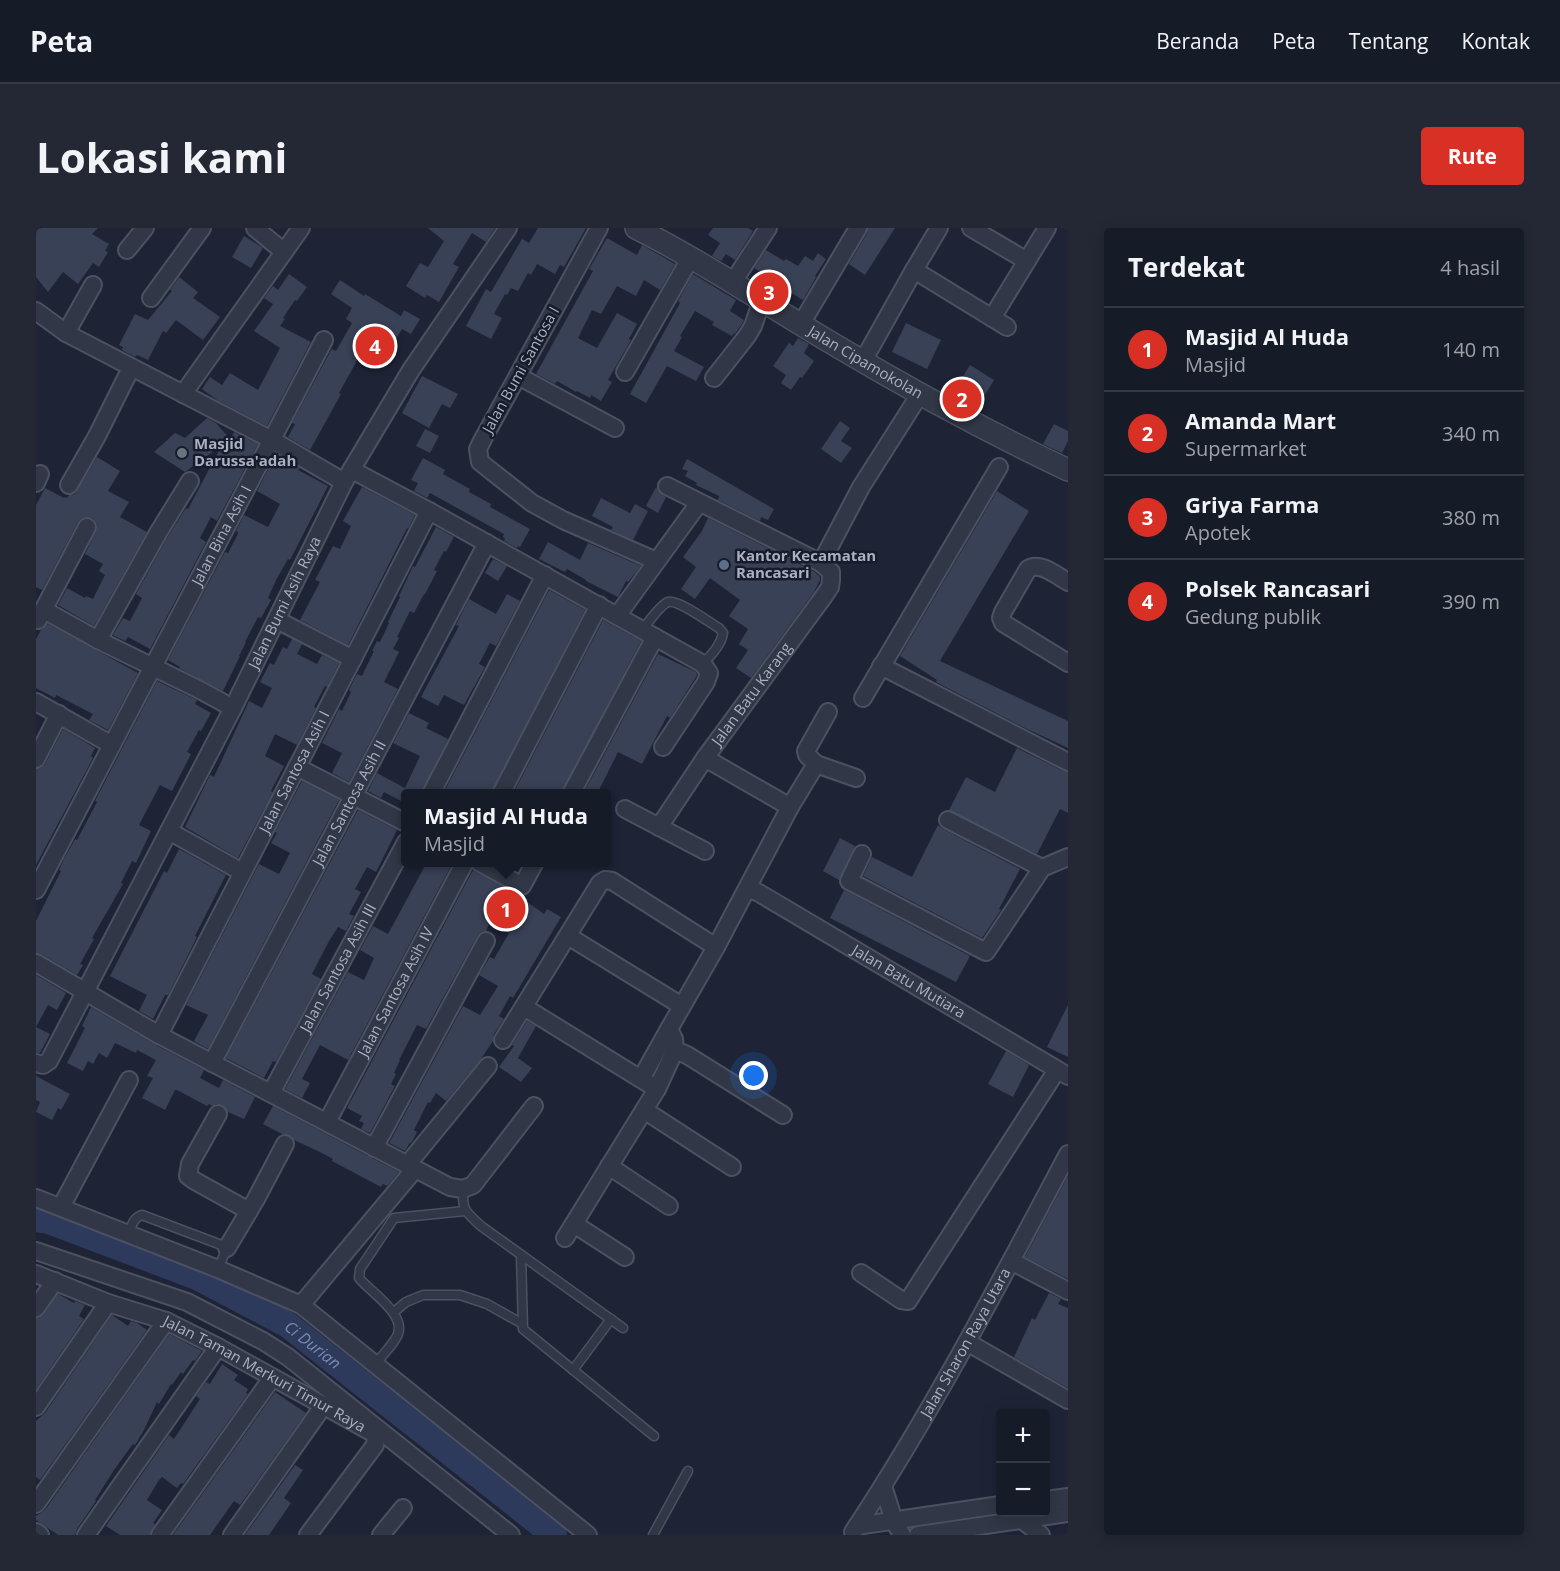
<!DOCTYPE html>
<html lang="id">
<meta charset="utf-8">
<style>
body{margin:0;font-family:"Open Sans",sans-serif;background:#232834;color:#f1f3f6}
.controls{position:absolute;right:18px;bottom:18px;display:grid;overflow:hidden;border-radius:6px;box-shadow:0 3px 15px #0003}
.controls button{width:54px;height:54px;display:grid;place-items:center;padding:0;border:0;border-bottom:2px solid #353945;background:#161b28;color:#f1f3f6;font:30px sans-serif}
.you{position:absolute;left:718px;top:848px;width:21px;height:21px;margin:-15px;border:4px solid #fff;border-radius:50%;background:#1a73e8;box-shadow:0 0 0 9px #1a73e833}
.badge{display:grid;place-items:center;width:39px;height:39px;border-radius:50%;background:#d93025;color:#fff;font-size:20px;font-weight:700}
.pin{position:absolute;translate:-50% -50%;border:3px solid #fff;box-shadow:0 2px 6px #0006}
.popup{position:absolute;left:365px;top:561px;width:210px;height:78px;box-sizing:border-box;display:grid;place-content:center;border-radius:6px;background:#161b28;filter:drop-shadow(0 2px 4px #0005);font-size:20px;white-space:nowrap;color:#9ea1a8}
.popup b{font-size:22px;color:#f1f3f6}
.popup::after{content:'';position:absolute;left:50%;top:100%;margin-left:-12px;border:12px solid transparent;border-top-color:#161b28}
.list{margin:0;padding:0;list-style:none}
h2{display:flex;justify-content:space-between;align-items:center;height:78px;margin:0;padding:0 24px;font-size:26px}
h2 small{font-size:20px;font-weight:400;color:#9ea1a8}
.list li{display:grid;grid-template-columns:39px 1fr auto;gap:18px;align-items:center;box-sizing:border-box;height:84px;padding:0 24px;border-top:2px solid #353945}
.list b{display:block;font-size:22px;white-space:nowrap}
.list p{margin:0;font-size:20px;white-space:nowrap;color:#9ea1a8}
.list em{font-size:20px;font-style:normal;color:#9ea1a8}
.map{position:relative;flex:none;width:1032px;height:1307px;overflow:hidden;border-radius:6px}
header{display:flex;align-items:center;gap:36px;box-sizing:border-box;height:84px;padding:0 30px;background:#161b28;border-bottom:2px solid #353945}
header strong{font-size:28px}
nav{display:flex;gap:33px;margin-inline-start:auto;font-size:21px}
.intro{display:flex;align-items:center;justify-content:space-between;box-sizing:border-box;height:144px;padding:0 36px}
h1{margin:0;font-size:42px}
.button{padding:15px 27px;border-radius:6px;background:#d93025;color:#fff;font-size:21px;font-weight:700}
main{display:flex;gap:36px;padding:0 36px}
aside{flex:1;background:#161b28;border-radius:6px;box-shadow:0 3px 15px #0003}
.map>svg:first-child{display:block}
.lines{fill:none;stroke-linecap:round;stroke-linejoin:round}
.river{stroke:#2e3a5c;stroke-width:26}
.building{fill:#394157}
.service-casing{stroke:#4c5161;stroke-width:11}
.minor-casing{stroke:#4c5161;stroke-width:20}
.tertiary-casing{stroke:#4c5161;stroke-width:24}
.service{stroke:#313746;stroke-width:8}
.minor{stroke:#313746;stroke-width:16}
.tertiary{stroke:#313746;stroke-width:21}
.worship-dot{fill:#6b7280;stroke:#171c2a;stroke-width:2}
.service-dot{fill:#5c6f8a;stroke:#171c2a;stroke-width:2}
.labels{text-anchor:middle;stroke-width:5;stroke-linejoin:round;paint-order:stroke}
.street-label{font-size:15px;fill:#aab0c4;stroke:#171c2a}
.poi-label{font-size:15px;font-weight:bold;fill:#aab0c4;stroke:#171c2a;text-anchor:start}
.water-label{font-size:16px;font-style:italic;fill:#7989b2;stroke:#171c2a}
</style>
<header>
<strong>Peta</strong>
<nav><a>Beranda</a><a>Peta</a><a>Tentang</a><a>Kontak</a></nav>
</header>
<div class="intro"><h1>Lokasi kami</h1><a class="button">Rute</a></div>
<main>
<div class="map">
<svg width="1032" height="1307" viewBox="0 0 1032 1307">
<rect width="100%" height="100%" fill="#1e2436"/>
<g class="lines">
<path class="river" id="s1" d="M0,991L13,993L161,1049L252,1097L518,1307"/>
</g>
<g class="building">
<polygon points="0,0 62,0 56,6 73,16 69,23 72,24 63,39 57,35 42,56 27,44 12,64 0,49"/>
<polygon points="392,0 459,0 450,14 436,5 417,36 423,39 403,74 391,67 389,70 370,58 384,35 392,39 408,13"/>
<polygon points="502,0 550,0 528,39 524,37 519,46 501,36 495,47 492,45 482,63 475,60 471,67 469,66 458,86 466,90 455,111 430,98 450,61 455,64 486,11 493,15"/>
<polygon points="677,0 712,0 717,3 699,32 690,26 685,33 676,28 684,15 672,7"/>
<polygon points="832,0 859,0 829,47 813,36 831,5"/>
<polygon points="208,8 227,20 215,40 196,29"/>
<polygon points="571,10 601,27 606,17 639,36 624,62 608,52 600,68 581,58 565,86 556,82 542,110 561,120 581,85 601,96 593,111 595,112 572,152 576,154 565,173 555,167 554,170 541,163 540,164 521,153 519,156 500,146 557,43 553,41"/>
<polygon points="730,22 748,33 750,31 762,38 769,28 777,33 782,25 790,31 779,48 780,49 767,72 747,60 742,68 729,60 735,50 718,40"/>
<polygon points="253,46 271,59 261,73 259,72 247,90 249,91 244,98 275,114 231,198 181,172 166,161 174,149 186,157 194,145 222,162 244,120 218,103 237,76 228,70 237,58 242,62"/>
<polygon points="657,46 700,72 694,83 708,92 707,94 699,106 698,105 696,108 676,97 678,94 659,83 644,108 646,109 638,123 668,139 660,153 631,138 610,175 594,166 644,75 642,73"/>
<polygon points="143,49 162,64 157,70 184,89 167,112 140,92 130,105 127,103 112,132 101,127 99,129 86,122 87,119 83,117 99,86 112,92 136,63 134,62"/>
<polygon points="304,52 328,68 329,66 365,88 368,82 384,91 375,106 366,101 343,139 324,127 303,165 305,166 274,222 252,209 259,196 256,195 294,124 296,121 300,123 316,95 310,91 316,80 295,66"/>
<polygon points="870,95 905,112 891,141 856,124"/>
<polygon points="762,110 773,116 768,125 778,133 766,150 764,149 755,162 745,155 750,147 737,138 753,115 757,118"/>
<polygon points="934,137 958,152 940,182 915,168"/>
<polygon points="386,148 422,166 414,180 406,176 393,200 366,185"/>
<polygon points="171,190 180,195 194,211 198,204 222,216 181,293 175,289 164,310 170,314 114,421 92,409 89,413 77,407 87,390 94,393 106,370 100,366 131,310 150,280 152,281 186,217 149,244 118,224 139,205 149,210"/>
<polygon points="804,193 814,200 805,213 816,220 805,235 785,221"/>
<polygon points="1018,196 1032,203 1032,213 1026,225 1007,216"/>
<polygon points="389,201 403,208 394,225 380,218"/>
<polygon points="240,226 264,240 262,242 292,258 254,332 252,331 240,352 232,370 235,372 225,390 222,389 209,414 210,414 203,428 204,428 187,463 143,440 144,439 132,432 189,324 192,325 202,306 202,304 200,303 208,287 232,299 244,276 221,263"/>
<polygon points="61,229 84,243 72,263 93,274 84,289 111,304 58,398 22,377 31,360 49,370 50,368 57,371 69,347 63,343 67,336 49,326 60,303 61,299 60,294 56,290 51,289 46,290 42,294 6,362 0,359 0,277 9,260 28,270 29,269 31,270 33,267 39,266"/>
<polygon points="387,230 409,242 407,246 434,261 433,264 455,276 454,279 494,301 484,319 482,318 481,320 468,313 469,311 467,309 468,306 394,265 391,270 378,263 382,255 375,252"/>
<polygon points="651,231 738,281 732,292 725,289 724,293 682,272 683,268 660,257 661,255 649,248 652,243 646,241"/>
<polygon points="326,259 379,287 372,301 371,300 312,417 264,392 284,354 279,352 289,333 297,318 304,321 315,298 307,293"/>
<polygon points="620,259 623,264 630,269 622,285 610,278"/>
<polygon points="961,263 993,283 904,433 1032,493 1032,520 987,499 900,454 901,452 864,428"/>
<polygon points="565,270 594,285 599,276 612,283 597,312 575,302 577,299 556,288"/>
<polygon points="672,290 779,344 784,349 784,352 778,364 715,450 700,440 712,422 703,416 712,401 693,388 704,372 674,350 659,371 645,361 660,339 647,329 666,303"/>
<polygon points="400,299 418,309 410,324 408,323 398,342 401,343 389,366 388,366 378,385 374,383 361,409 363,410 357,421 363,424 348,454 362,461 313,554 296,545 306,525 286,515 303,481 306,483 315,464 313,462 321,446 326,448 338,423 336,423 341,413 344,414 353,395 352,394 364,369 363,368 377,338 379,339"/>
<polygon points="512,314 544,332 552,315 605,338 592,354 590,353 582,369 550,353 550,352 531,341 529,344 503,331"/>
<polygon points="457,331 471,338 462,353 449,345"/>
<polygon points="513,362 549,382 455,566 407,566"/>
<polygon points="471,366 484,373 460,418 454,415 443,436 449,439 428,477 408,467 402,478 385,469 423,398 420,397 433,371 460,386"/>
<polygon points="567,392 605,413 525,566 477,566"/>
<polygon points="12,396 102,445 72,502 53,492 57,486 20,467 19,470 0,460 0,411 5,402"/>
<polygon points="256,411 266,416 261,426 281,436 286,427 303,435 291,459 289,458 278,479 280,480 261,517 239,506 229,528 248,538 235,563 237,564 202,630 149,599 174,547 178,549 213,473 226,480 236,460 224,454 234,435 238,437 247,419 251,421"/>
<polygon points="622,426 660,444 661,447 660,449 634,490 631,488 606,536 582,524 561,566 547,566"/>
<polygon points="121,453 161,472 159,476 175,485 165,503 163,502 151,524 155,526 136,563 124,557 103,597 115,603 100,635 96,633 85,655 87,656 56,710 58,711 44,736 47,737 41,747 5,726 0,725 0,693 25,643 23,642 28,631 39,611 41,612 61,574 59,573"/>
<polygon points="373,485 393,495 390,500 412,511 385,566 369,566 369,575 348,564 345,570 332,563 341,545 369,560 384,528 357,515"/>
<polygon points="27,501 59,520 55,528 57,530 0,637 0,541 5,540 9,536"/>
<polygon points="981,520 1027,543 1032,544 1032,585 1024,581 1001,626 913,582 930,549 959,564"/>
<polygon points="266,553 303,572 172,821 158,813 172,787 150,777 223,636 243,646 254,625 235,615 241,605 239,604"/>
<polygon points="322,582 361,602 340,644 331,639 319,661 325,664 313,686 318,688 310,703 302,699 293,713 276,746 285,751 240,834 237,833 228,850 190,830"/>
<polygon points="902,597 907,601 984,641 963,681 965,682 946,710 827,648 836,629 876,649"/>
<polygon points="804,610 819,618 803,652 787,643"/>
<polygon points="143,621 190,647 159,708 161,709 132,767 129,767 117,791 103,783 111,767 74,748 128,643 131,645"/>
<polygon points="391,634 417,634 312,832 284,817 266,851 274,855 266,870 249,861 312,744 328,752 338,730 324,722 337,698 352,706"/>
<polygon points="437,642 480,666 508,686 511,681 525,689 477,770 474,768 463,788 468,791 458,806 457,813 445,831 410,873 400,865 394,875 392,874 378,902 381,904 376,914 373,916 369,923 353,915 427,778 444,787 462,758 443,747 454,729 458,731 473,705 455,692 450,703 445,704 441,708 390,801 381,797 363,832 364,832 358,845 360,846 355,856 359,858 334,905 325,901 328,895 323,893 326,888 311,880"/>
<polygon points="808,662 934,728 920,754 794,690"/>
<polygon points="0,747 30,765 21,782 12,777 0,799 14,806 4,825 0,825"/>
<polygon points="1032,777 1032,829 1011,819"/>
<polygon points="55,779 118,816 168,842 164,850 183,860 187,852 219,869 208,891 192,884 187,877 181,876 176,878 173,876 171,878 141,862 139,862 129,882 106,870 117,850 111,848 120,832 101,822 100,825 79,815 71,830 63,825 57,836 52,833 47,843 31,835 49,800 46,798"/>
<polygon points="491,793 500,798 482,830 496,840 485,854 463,839 478,818 476,817"/>
<polygon points="970,823 993,837 977,869 952,856"/>
<polygon points="0,848 34,866 25,882 22,880 16,892 0,884 4,874 0,872"/>
<polygon points="237,878 334,929 363,944 351,958 347,956 345,959 296,933 297,931 286,925 258,912 253,907 246,906 227,896"/>
<polygon points="1032,948 1032,1051 989,1029"/>
<polygon points="1013,1065 1025,1071 1022,1076 1032,1080 1032,1160 978,1129 996,1090 999,1092"/>
<polygon points="22,1066 38,1075 39,1073 49,1077 43,1088 48,1091 0,1161 0,1090 8,1086"/>
<polygon points="76,1087 92,1098 95,1093 101,1095 111,1102 4,1252 0,1249 0,1193 9,1185"/>
<polygon points="133,1106 166,1123 159,1133 157,1132 147,1146 145,1144 136,1157 135,1156 123,1176 121,1174 108,1202 99,1217 97,1216 78,1242 59,1272 60,1273 41,1301 39,1307 22,1307 0,1292 0,1288 9,1282"/>
<polygon points="186,1136 202,1147 198,1152 212,1161 210,1165 212,1166 147,1256 145,1255 141,1260 126,1249 123,1252 111,1272 126,1282 117,1295 119,1296 114,1307 84,1307 70,1298 133,1207 138,1211 164,1171 160,1168 170,1154 174,1156"/>
<polygon points="239,1164 270,1185 204,1277 198,1273 174,1307 137,1307"/>
<polygon points="259,1237 267,1242 248,1270 255,1275 233,1307 209,1307"/>
</g>
<g class="lines">
<defs>
<g id="service">
<path d="M606,402C612,395 624,377 632,374C642,371 674,395 683,400L687,405C685,417 675,427 667,436"/>
<path d="M427,961C426,983 430,984 445,998L587,1100"/>
<path d="M93,1006C96,997 97,990 106,987L188,1018L191,1020L182,1041"/>
<polyline points="485,1027 487,1101 618,1208"/>
<polyline points="358,1084 370,1074 387,1067 424,1067 451,1076 485,1095"/>
<path d="M340,1136C346,1127 355,1119 360,1110C374,1088 335,1065 323,1050L324,1041L358,990L429,983"/>
<polyline points="537,1142 575,1091"/>
<polyline points="617,1307 652,1243"/>
</g>
<g id="minor">
<polyline points="219,0 248,24"/>
<polyline points="563,0 447,211 442,221 444,234 496,275 527,292 620,333"/>
<polyline points="935,0 991,33"/>
<polyline points="91,22 109,0"/>
<polyline points="878,42 971,99"/>
<polyline points="697,54 732,0"/>
<polyline points="115,70 166,0"/>
<polyline points="0,83 30,105 236,212 308,254"/>
<polyline points="956,90 1011,0"/>
<polyline points="765,96 822,0"/>
<polyline points="30,105 57,57"/>
<polyline points="827,133 878,42 903,0"/>
<polyline points="589,144 655,29"/>
<polyline points="482,148 579,200"/>
<polyline points="678,150 711,108 717,98 726,72"/>
<polyline points="147,166 265,0"/>
<polyline points="316,242 393,283 667,436 673,445 670,454 627,519"/>
<polyline points="0,255 4,246"/>
<polyline points="33,257 61,208 95,140"/>
<polyline points="785,335 825,259 884,166"/>
<path d="M1032,354C1021,348 1004,333 992,341L967,384L965,390L967,395L1032,435"/>
<polyline points="8,382 62,412 162,461 197,480"/>
<polyline points="581,388 663,275"/>
<polyline points="0,391 2,392 51,299"/>
<polyline points="241,392 317,431"/>
<polyline points="62,412 122,305 154,253"/>
<polyline points="845,438 1032,534"/>
<polyline points="827,470 963,239"/>
<polyline points="0,474 76,517"/>
<polyline points="669,530 754,579"/>
<polyline points="0,531 23,486"/>
<polyline points="780,536 771,527 770,523 792,484"/>
<polyline points="261,539 370,595"/>
<polyline points="395,566 509,347"/>
<polyline points="465,566 563,377"/>
<polyline points="535,566 619,409"/>
<polyline points="589,581 669,623"/>
<polyline points="912,592 1006,640"/>
<path id="s2" d="M623,599L669,530L788,368L794,359L795,352V344L785,335L631,258"/>
<polyline points="133,603 206,644"/>
<polyline points="826,626 813,653 950,724 1006,640 1032,629"/>
<polyline points="443,634 486,658 499,634"/>
<path id="s3" d="M712,660L723,665L1032,848"/>
<path id="s4" d="M0,662L288,112"/>
<polyline points="532,708 646,778"/>
<polyline points="0,735 123,807 414,959 427,961 437,957 498,878"/>
<polyline points="488,779 621,861"/>
<path id="s5" d="M123,807L393,283"/>
<polyline points="467,812 564,655 569,652 576,653 680,719"/>
<polyline points="639,822 651,827 747,887"/>
<path id="s6" d="M0,835L7,837L13,833L197,480L308,254L375,142L472,0"/>
<path id="s7" d="M176,835L451,315"/>
<polyline points="605,851 633,801"/>
<path id="s8" d="M235,865L370,614"/>
<polyline points="608,882 696,939"/>
<polyline points="182,886 154,936 152,948 159,953 213,983"/>
<path id="s9" d="M291,894L429,634"/>
<polyline points="338,920 450,713"/>
<polyline points="371,937 452,838"/>
<polyline points="573,938 633,978"/>
<polyline points="0,970 182,1041 265,1077 552,1307"/>
<polyline points="25,979 93,852"/>
<polyline points="538,996 589,1029"/>
<polyline points="529,1010 621,861 639,822 638,811 633,801 680,719 754,579 780,536 820,550"/>
<polyline points="191,1020 220,971 249,916"/>
<polyline points="0,1023 151,1074 227,1113 252,1129 475,1307"/>
<polyline points="975,1033 1032,1063"/>
<polyline points="825,1045 865,1072 872,1073 1021,842"/>
<path id="s10" d="M0,1046L72,1075L130,1093L182,1119L337,1205L340,1210L339,1217L272,1307"/>
<polyline points="265,1077 379,941"/>
<polyline points="0,1080 19,1053"/>
<polyline points="931,1114 1032,1172"/>
<polyline points="0,1179 72,1075"/>
<polyline points="847,1258 858,1293 866,1307"/>
<polyline points="1010,1272 1032,1269"/>
<polyline points="0,1276 130,1093"/>
<polyline points="986,1285 986,1292 1005,1307"/>
<path id="s11" d="M821,1298C899,1179 965,1052 1032,926"/>
<polyline points="0,1304 4,1307"/>
<polyline points="817,1304 821,1298 964,1277"/>
<polyline points="50,1307 182,1119"/>
<polyline points="124,1307 236,1150"/>
<polyline points="196,1307 288,1177"/>
<polyline points="345,1307 367,1280"/>
<polyline points="882,1307 1032,1285"/>
</g>
<g id="tertiary">
<path id="s12" d="M600,0C671,36 736,80 804,120C878,164 954,205 1032,242"/>
</g>
</defs>
<use href="#service" class="service-casing"/>
<use href="#minor" class="minor-casing"/>
<use href="#tertiary" class="tertiary-casing"/>
<use href="#service" class="service"/>
<use href="#minor" class="minor"/>
<use href="#tertiary" class="tertiary"/>
</g>
<circle class="worship-dot" cx="146" cy="225" r="6"/>
<circle class="service-dot" cx="688" cy="337" r="6"/>
<g class="labels">
<g class="street-label">
<text dy="5" stroke="none"><textPath href="#s12" startOffset="266">Jalan Cipamokolan</textPath></text>
<text transform="translate(485 142) rotate(-61)" y="5">Jalan Bumi Santosa I</text>
<text dy="5" stroke="none"><textPath href="#s4" startOffset="400">Jalan Bina Asih I</textPath></text>
<text dy="5" stroke="none"><textPath href="#s6" startOffset="530">Jalan Bumi Asih Raya</textPath></text>
<text dy="5" stroke="none"><textPath href="#s2" startOffset="162">Jalan Batu Karang</textPath></text>
<text dy="5" stroke="none"><textPath href="#s5" startOffset="296">Jalan Santosa Asih I</textPath></text>
<text dy="5" stroke="none"><textPath href="#s7" startOffset="294">Jalan Santosa Asih II</textPath></text>
<text dy="5" stroke="none"><textPath href="#s8" startOffset="142">Jalan Santosa Asih III</textPath></text>
<text dy="5" stroke="none"><textPath href="#s3" startOffset="186">Jalan Batu Mutiara</textPath></text>
<text dy="5" stroke="none"><textPath href="#s9" startOffset="147">Jalan Santosa Asih IV</textPath></text>
<text dy="5" stroke="none"><textPath href="#s11" startOffset="213">Jalan Sharon Raya Utara</textPath></text>
<text dy="5" stroke="none"><textPath href="#s10" startOffset="250">Jalan Taman Merkuri Timur Raya</textPath></text>
</g>
<g class="poi-label">
<text x="158" y="221">Masjid<tspan x="158" dy="17">Darussa'adah</tspan></text>
<text x="700" y="333">Kantor Kecamatan<tspan x="700" dy="17">Rancasari</tspan></text>
</g>
<g class="water-label">
<text dy="6" stroke="none"><textPath href="#s1" startOffset="306">Ci Durian</textPath></text>
</g>
</g>
</svg>
<div class="controls">
<button>+</button>
<button>−</button>
</div>
<div class="you"></div>
<div class="pin badge" style="left:470px;top:681px">1</div>
<div class="popup"><b>Masjid Al Huda</b>Masjid</div>
<div class="pin badge" style="left:926px;top:171px">2</div>
<div class="pin badge" style="left:733px;top:64px">3</div>
<div class="pin badge" style="left:339px;top:118px">4</div>
</div>
<aside>
<h2>Terdekat<small>4 hasil</small></h2>
<ul class="list">
<li><span class="badge">1</span><div><b>Masjid Al Huda</b><p>Masjid</p></div><em>140 m</em></li>
<li><span class="badge">2</span><div><b>Amanda Mart</b><p>Supermarket</p></div><em>340 m</em></li>
<li><span class="badge">3</span><div><b>Griya Farma</b><p>Apotek</p></div><em>380 m</em></li>
<li><span class="badge">4</span><div><b>Polsek Rancasari</b><p>Gedung publik</p></div><em>390 m</em></li>
</ul>
</aside>
</main>
